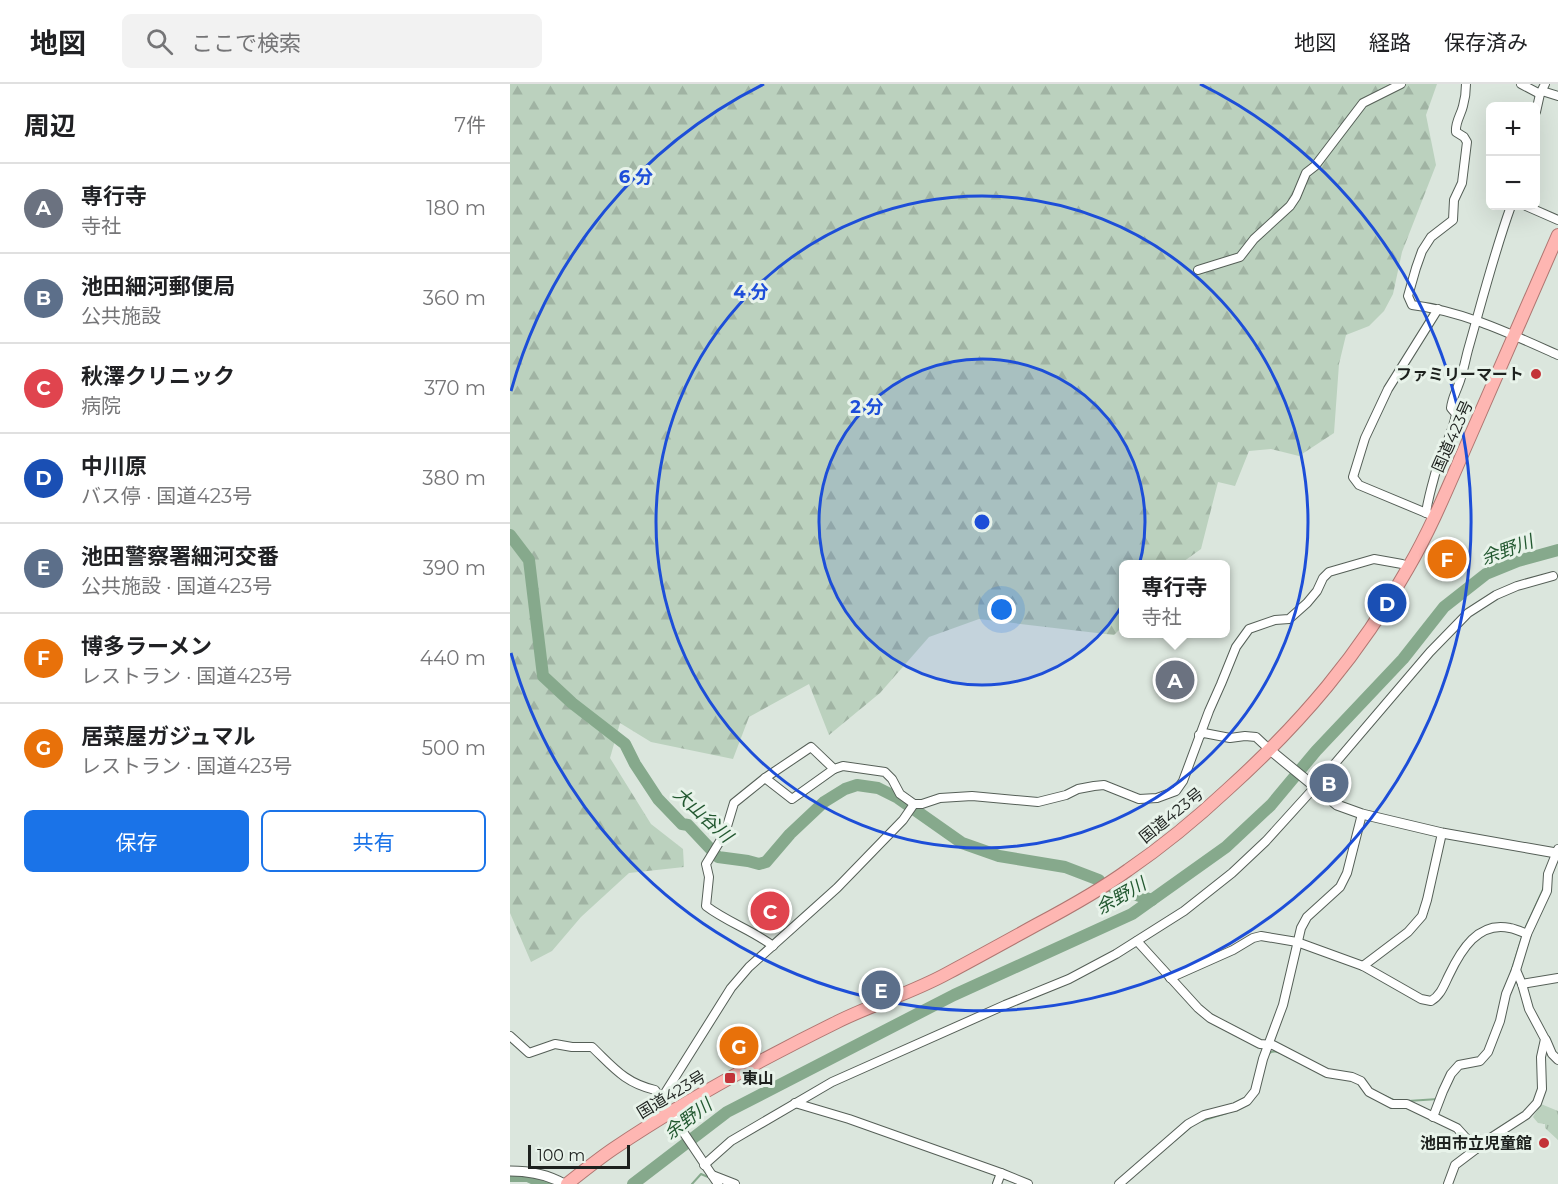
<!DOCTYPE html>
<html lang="ja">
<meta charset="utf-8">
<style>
body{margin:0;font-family:Montserrat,"Noto Sans JP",sans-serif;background:#f2f2f2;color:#202124}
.controls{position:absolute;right:18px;top:18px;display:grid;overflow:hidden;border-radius:9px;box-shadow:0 6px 24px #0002}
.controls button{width:54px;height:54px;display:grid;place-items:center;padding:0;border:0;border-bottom:2px solid #e0e0e0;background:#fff;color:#202124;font:30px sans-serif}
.scale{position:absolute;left:18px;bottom:15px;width:102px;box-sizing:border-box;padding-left:6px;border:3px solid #1d211e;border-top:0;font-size:16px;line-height:21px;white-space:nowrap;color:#1d211e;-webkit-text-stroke:4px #e8f3ea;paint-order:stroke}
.you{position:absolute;left:492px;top:526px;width:21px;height:21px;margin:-15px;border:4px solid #fff;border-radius:50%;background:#1a73e8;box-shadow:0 0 0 9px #1a73e833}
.badge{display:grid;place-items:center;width:39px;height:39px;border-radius:50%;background:#1a73e8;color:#fff;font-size:20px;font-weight:700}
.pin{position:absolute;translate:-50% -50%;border:3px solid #fff;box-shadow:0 2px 6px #0006}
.popup{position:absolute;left:609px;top:476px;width:111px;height:78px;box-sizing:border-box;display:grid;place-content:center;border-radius:9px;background:#fff;filter:drop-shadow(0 2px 4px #0005);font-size:20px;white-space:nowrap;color:#757577}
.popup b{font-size:22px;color:#202124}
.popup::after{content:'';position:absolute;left:50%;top:100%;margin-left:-12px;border:12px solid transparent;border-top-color:#fff}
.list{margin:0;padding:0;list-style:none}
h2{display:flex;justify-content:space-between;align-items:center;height:78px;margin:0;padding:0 24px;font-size:26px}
h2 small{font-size:20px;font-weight:400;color:#757577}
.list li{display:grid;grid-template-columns:39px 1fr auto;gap:18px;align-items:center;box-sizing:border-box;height:90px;padding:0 24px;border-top:2px solid #e0e0e0}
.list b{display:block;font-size:22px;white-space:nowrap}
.list p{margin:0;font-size:20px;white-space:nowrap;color:#757577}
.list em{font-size:20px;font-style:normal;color:#757577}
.actions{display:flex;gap:12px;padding:18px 24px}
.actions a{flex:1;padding:14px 0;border:2px solid #1a73e8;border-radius:9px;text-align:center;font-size:21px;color:#1a73e8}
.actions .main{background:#1a73e8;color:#fff}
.icon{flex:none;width:33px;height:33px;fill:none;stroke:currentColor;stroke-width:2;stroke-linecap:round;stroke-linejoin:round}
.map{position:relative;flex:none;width:1048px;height:1100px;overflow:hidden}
header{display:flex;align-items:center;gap:36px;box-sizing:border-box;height:84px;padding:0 30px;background:#fff;border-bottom:2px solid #e0e0e0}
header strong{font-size:28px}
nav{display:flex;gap:33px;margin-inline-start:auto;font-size:21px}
.search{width:420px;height:54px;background:#f2f2f2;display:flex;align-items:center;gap:15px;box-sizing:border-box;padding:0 21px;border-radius:9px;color:#757577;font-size:22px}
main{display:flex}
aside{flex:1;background:#fff}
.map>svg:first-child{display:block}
.grass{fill:url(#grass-tufts)}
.forest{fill:url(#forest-firs)}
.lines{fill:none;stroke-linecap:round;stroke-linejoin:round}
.stream{stroke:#86a98c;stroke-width:2}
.river{stroke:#86a98c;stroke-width:12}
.minor-casing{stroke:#555f57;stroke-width:10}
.tertiary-casing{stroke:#555f57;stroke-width:11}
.trunk-casing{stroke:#af7671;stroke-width:14}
.minor{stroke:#fff;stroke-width:8}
.tertiary{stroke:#fff;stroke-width:9}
.trunk{stroke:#feb6b2;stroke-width:12}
.ring{fill:none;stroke:#1d4ed8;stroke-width:3}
.poi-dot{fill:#c33338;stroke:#e8f3ea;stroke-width:2}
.labels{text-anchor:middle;stroke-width:6;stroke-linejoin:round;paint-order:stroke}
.poi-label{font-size:16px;font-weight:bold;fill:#1d211e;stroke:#e8f3ea;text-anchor:end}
.street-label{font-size:16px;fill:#1d211e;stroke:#e8f3ea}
.water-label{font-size:18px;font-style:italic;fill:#225830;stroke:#e8f3ea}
.centre{fill:#1d4ed8;stroke:#e8f3ea;stroke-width:3}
.ring-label{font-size:18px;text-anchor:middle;font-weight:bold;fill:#1d4ed8;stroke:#e8f3ea;stroke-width:6;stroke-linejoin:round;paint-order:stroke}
</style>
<header>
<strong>地図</strong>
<div class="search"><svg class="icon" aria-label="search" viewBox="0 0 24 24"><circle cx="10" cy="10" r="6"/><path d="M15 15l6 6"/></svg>ここで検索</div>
<nav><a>地図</a><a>経路</a><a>保存済み</a></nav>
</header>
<main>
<aside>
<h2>周辺<small>7件</small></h2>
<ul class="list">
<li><span class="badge" style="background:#6b7280">A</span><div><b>専行寺</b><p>寺社</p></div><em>180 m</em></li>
<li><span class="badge" style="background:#5c6f8a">B</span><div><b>池田細河郵便局</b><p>公共施設</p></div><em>360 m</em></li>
<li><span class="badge" style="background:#e0444e">C</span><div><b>秋澤クリニック</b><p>病院</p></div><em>370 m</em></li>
<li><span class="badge" style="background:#1a4fb4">D</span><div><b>中川原</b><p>バス停 · 国道423号</p></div><em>380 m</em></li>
<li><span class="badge" style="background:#5c6f8a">E</span><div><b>池田警察署細河交番</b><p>公共施設 · 国道423号</p></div><em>390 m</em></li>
<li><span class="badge" style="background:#e8710a">F</span><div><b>博多ラーメン</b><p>レストラン · 国道423号</p></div><em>440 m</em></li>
<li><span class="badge" style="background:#e8710a">G</span><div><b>居菜屋ガジュマル</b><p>レストラン · 国道423号</p></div><em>500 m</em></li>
</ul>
<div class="actions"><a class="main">保存</a><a>共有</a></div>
</aside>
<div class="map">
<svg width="1048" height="1100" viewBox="0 0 1048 1100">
<defs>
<pattern id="grass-tufts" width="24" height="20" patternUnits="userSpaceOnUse" patternTransform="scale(1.5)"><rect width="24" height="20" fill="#bbd1be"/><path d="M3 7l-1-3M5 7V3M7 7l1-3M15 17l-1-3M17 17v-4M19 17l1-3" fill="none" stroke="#a0b3a3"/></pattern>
<pattern id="forest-firs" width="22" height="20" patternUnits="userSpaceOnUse" patternTransform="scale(1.5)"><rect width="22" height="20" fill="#bbd1be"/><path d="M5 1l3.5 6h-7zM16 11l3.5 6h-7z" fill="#a0b3a3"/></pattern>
</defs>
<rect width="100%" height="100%" fill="#dbe6dd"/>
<polygon class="grass" points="1031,1020 1048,1027 1048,1056 1035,1044 1035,1040 1028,1039 1023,1033"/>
<polygon class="forest" points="0,0 927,0 916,31 926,81 892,168 883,210 874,227 859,242 836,251 829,280 824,349 789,372 761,365 739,367 725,402 708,398 691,465 670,480 614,480 614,541 604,551 469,535 419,553 370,609 319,651 299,600 239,633 223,675 141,658 110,639 100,674 141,740 173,765 174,783 119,789 71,833 42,867 21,878 0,829"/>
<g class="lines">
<g class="stream">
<polyline points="1015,845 1035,801"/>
<polyline points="1001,888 1013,850"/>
<path d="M757,971C764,964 771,969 778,973"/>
<polyline points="872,1011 886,1017"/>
<polyline points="898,1017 928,1015"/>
<polyline points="691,1037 717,1029"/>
<polyline points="664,1057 683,1041"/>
<polyline points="182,1100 191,1090 198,1093"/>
<polyline points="483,1100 485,1094 496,1095"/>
</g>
<g class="river">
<polyline points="0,451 19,476 33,592 62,619 115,660 125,680 148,715 172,740 178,741 208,773 238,777 249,780 256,778 280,750 314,718 335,705 347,701 368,704 388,714 452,759 489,772 555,783 589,796"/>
<polyline points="602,803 642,816"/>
<polyline points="0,1092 18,1092 35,1100"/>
<polyline points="123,1100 217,1028 444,911 622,830 716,763 761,721 806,667 893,575 934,523 976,490 1008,477 1048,466"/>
</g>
<defs>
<g id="minor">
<path d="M956,0C956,7 955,15 953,22C951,31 945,38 946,48L954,53L957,58L952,99L944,116L943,136L921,153L912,167L906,184L898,212L902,221C953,227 1001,250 1048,271"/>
<polyline points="1011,0 1030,10"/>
<polyline points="1032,7 1048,12"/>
<polyline points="1026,28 1030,10 1035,0"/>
<polyline points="1016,122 1048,136"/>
<polyline points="688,186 730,173 744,155 780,122 786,113 796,89 805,82 853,19 891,0"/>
<path d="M916,429C918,414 923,398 927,383C933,365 943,349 946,330L941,324C942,315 945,310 948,302C953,290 955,277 958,266C972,217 984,169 1001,122"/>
<polyline points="921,431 849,401 843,393 855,354 878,305 928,225"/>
<polyline points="689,651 694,649 720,654 735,652 746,653 760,666"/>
<polyline points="255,694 282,715 324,685"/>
<polyline points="627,857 688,924 700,934 750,960 763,961 817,989 842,993 851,997 859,1008 882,1020 897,1020 947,1044 966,1065"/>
<path d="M263,862C242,846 217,838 196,822L199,793L196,780L215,749L224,719L255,694L301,663L324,685L333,682L375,688L382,695L390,710L404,720H412L430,714L462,712L528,718L556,711L568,705L584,702L594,701L629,715L647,714L666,707L673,697L699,627L711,600L726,563L739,545L765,536L779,535L797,519L807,507L813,494L819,488L864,475L892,480L899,483"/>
<polyline points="853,882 898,848 912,832 917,816 932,749"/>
<path d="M660,894L723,866L743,854L751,852L787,858L853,882L911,915L921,917C931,911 934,901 939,891C951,866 968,837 1000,844C1006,845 1012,848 1017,850"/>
<polyline points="1012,900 1048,894"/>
<path d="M0,952L19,969L45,960L62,963H82C104,984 115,999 145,1006L208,1100"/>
<polyline points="1036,956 1042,970 1048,976"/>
<polyline points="285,1019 339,1035 491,1089"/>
<polyline points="923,1033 933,1007 941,990 949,981 970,977 978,968 990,937 996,910 1006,886 1017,850 1037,807 1038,790 1048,765"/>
<polyline points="141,1041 140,1033 221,904 239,883 327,804 393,736 404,720"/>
<polyline points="194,1081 221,1057 322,998 495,921 559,895 606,870 674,827 722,789 756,757 804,704 920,568 958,529 986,511 1007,502 1043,492"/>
<polyline points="202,1091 225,1100"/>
<polyline points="487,1100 491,1089 518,1100"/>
<polyline points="609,1100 678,1040 694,1031 725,1023 737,1017 745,1007 753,975 773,921 791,844 797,833 830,803 837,789 852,730"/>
<polyline points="938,1100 945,1081 982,1053 1016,1031 1027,1019 1032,1005 1031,973 1035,955 1019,925 1012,900 1006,886"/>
</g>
<g id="tertiary">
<polyline points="760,666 827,721 852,730 932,749 1046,769"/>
<path d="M0,1087C19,1087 37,1090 54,1100"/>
</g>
<path id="trunk" d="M57,1100C72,1088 87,1076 103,1065C174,1017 250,976 327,938C363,920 402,909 438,889C468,873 497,857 526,841C558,824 589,807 618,786C653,762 687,734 718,705C791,639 850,570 898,484C922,443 940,398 959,355C989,287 1019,219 1048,151"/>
</defs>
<use href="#minor" class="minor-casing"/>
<use href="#tertiary" class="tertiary-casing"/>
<use href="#trunk" class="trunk-casing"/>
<use href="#minor" class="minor"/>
<use href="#tertiary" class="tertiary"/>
<use href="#trunk" class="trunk"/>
</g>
<circle cx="472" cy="438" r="163" fill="#1d4ed8" fill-opacity=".12"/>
<g class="ring">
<circle cx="472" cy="438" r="163"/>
<circle cx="472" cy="438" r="326"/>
<path d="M1 307A489 489 0 0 1 254 0M690 0A489 489 0 1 1 1 569"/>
</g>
<g class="poi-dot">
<circle cx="1026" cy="290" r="6"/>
<rect x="214" y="988" width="12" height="12" rx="3"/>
<circle cx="1034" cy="1059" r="6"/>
</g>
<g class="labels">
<g class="poi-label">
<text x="1014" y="296">ファミリーマート</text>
<text x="232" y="1000" text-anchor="start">東山</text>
<text x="1022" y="1065">池田市立児童館</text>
</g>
<g class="street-label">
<text transform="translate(942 352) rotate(-66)" y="6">国道423号</text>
<text transform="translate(661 731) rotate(-39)" y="6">国道423号</text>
<text transform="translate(161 1010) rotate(-31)" y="6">国道423号</text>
</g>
<g class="water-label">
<text transform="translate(997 466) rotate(-20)" y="6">余野川</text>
<text transform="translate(193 731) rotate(42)" y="6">大山谷川</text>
<text transform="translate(611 812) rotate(-30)" y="6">余野川</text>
<text transform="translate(178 1035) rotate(-37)" y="6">余野川</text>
</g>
</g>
<circle cx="472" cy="438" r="9" class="centre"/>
<g class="ring-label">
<text x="126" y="99">6 分</text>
<text x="241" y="214">4 分</text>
<text x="357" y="329">2 分</text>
</g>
</svg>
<div class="controls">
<button>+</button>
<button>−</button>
</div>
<div class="scale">100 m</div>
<div class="you"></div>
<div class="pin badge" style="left:665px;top:596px;background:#6b7280">A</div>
<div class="popup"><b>専行寺</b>寺社</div>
<div class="pin badge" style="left:819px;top:699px;background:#5c6f8a">B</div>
<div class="pin badge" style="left:260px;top:827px;background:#e0444e">C</div>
<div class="pin badge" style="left:877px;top:519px;background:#1a4fb4">D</div>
<div class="pin badge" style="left:371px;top:906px;background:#5c6f8a">E</div>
<div class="pin badge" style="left:937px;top:475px;background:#e8710a">F</div>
<div class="pin badge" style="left:229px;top:962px;background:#e8710a">G</div>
</div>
</main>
